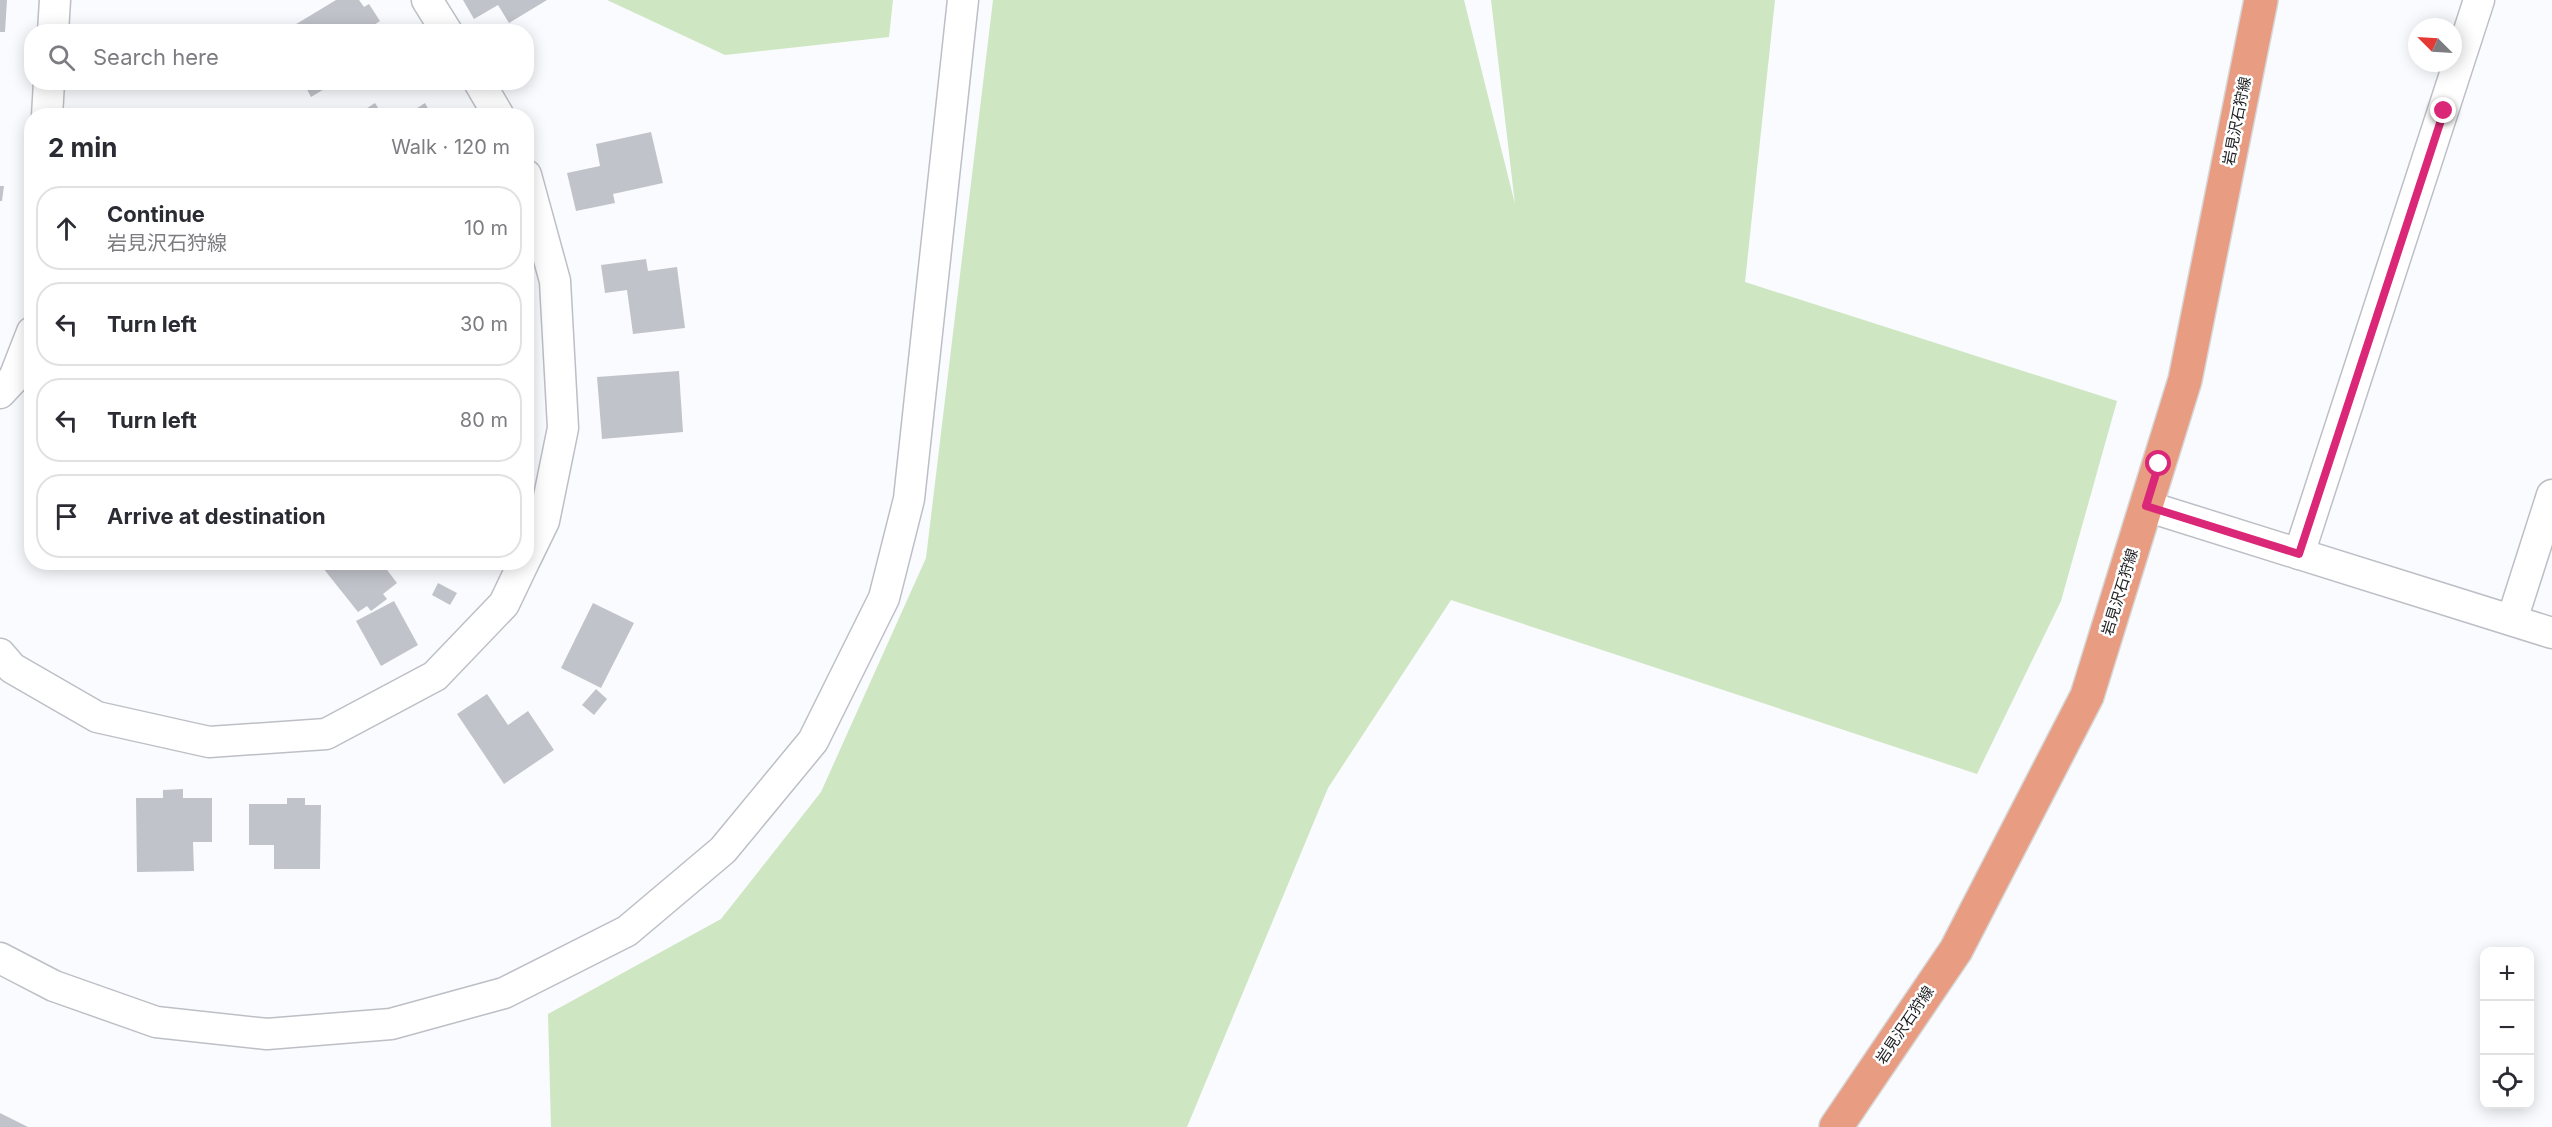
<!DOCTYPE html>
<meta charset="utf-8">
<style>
body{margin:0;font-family:Inter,"Noto Sans JP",sans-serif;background:#f2f2f3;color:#2b2b33}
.controls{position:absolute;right:18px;bottom:18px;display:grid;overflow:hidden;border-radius:12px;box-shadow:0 3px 15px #0003}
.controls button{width:54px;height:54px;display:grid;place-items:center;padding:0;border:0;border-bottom:2px solid #e1e1e2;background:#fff;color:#2b2b33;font:30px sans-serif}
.compass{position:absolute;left:2408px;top:18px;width:54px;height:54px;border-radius:50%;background:#fff;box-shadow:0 3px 15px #0003;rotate:294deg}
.stop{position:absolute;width:18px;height:18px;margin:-14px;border:4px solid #db2777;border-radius:50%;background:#fff}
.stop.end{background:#db2777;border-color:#fff;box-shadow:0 2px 6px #0008}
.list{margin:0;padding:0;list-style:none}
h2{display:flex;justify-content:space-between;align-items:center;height:78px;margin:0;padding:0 24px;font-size:26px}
h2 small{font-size:20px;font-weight:400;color:#7c7c81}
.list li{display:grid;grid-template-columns:39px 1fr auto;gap:18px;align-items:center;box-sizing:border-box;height:84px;margin:0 12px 12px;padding:0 12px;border:2px solid #e1e1e2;border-radius:24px}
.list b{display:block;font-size:22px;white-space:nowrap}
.list p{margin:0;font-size:20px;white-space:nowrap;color:#7c7c81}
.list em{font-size:20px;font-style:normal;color:#7c7c81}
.icon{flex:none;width:33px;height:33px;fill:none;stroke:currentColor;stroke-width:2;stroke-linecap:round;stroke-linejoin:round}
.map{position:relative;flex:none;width:2552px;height:1127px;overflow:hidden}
.search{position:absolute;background:#fff;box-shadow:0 3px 15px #0003;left:24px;top:24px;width:510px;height:66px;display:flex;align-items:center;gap:15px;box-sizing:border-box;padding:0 21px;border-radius:24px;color:#7c7c81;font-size:22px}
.panel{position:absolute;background:#fff;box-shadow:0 3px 15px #0003;left:24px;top:108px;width:510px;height:462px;border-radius:24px}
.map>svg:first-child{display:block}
.green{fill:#cee6c2}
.building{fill:#c1c3ca}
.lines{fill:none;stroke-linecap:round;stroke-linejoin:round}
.street-casing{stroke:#bdbfc6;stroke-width:33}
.primary-casing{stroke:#d6d6d7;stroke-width:36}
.street{stroke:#fff;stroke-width:30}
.primary{stroke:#e89d82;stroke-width:33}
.route{stroke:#db2777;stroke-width:8}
.labels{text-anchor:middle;stroke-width:5;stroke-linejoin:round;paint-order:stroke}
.street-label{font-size:15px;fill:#1d1e20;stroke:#fff}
</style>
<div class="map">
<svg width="2552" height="1127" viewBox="0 0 2552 1127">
<rect width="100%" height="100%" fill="#fafbfe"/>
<g class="green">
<polygon points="607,0 893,0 889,37 725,55"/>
<polygon points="993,0 1464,0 1515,204 1491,0 1775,0 1745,282 2117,401 2061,601 1977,774 1451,600 1328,788 1187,1127 551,1127 548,1014 721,919 821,792 926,558"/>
</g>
<g class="building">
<polygon points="0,0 7,0 5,32 0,32"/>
<polygon points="336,0 359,0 364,7 369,4 380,21 374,25 378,32 283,32"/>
<polygon points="463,0 547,0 509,23 498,5 474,19"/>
<polygon points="303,82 336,82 311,97"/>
<polygon points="375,103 383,116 355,116"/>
<polygon points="425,103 432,116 405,116"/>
<polygon points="651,132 663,183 613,194 615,203 576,211 567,173 600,166 596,144"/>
<polygon points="0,186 4,186 2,201 0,201"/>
<polygon points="646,259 648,271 677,267 685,328 633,334 627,290 605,293 601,265"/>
<polygon points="679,371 683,432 602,439 597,377"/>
<polygon points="329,562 381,562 397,583 383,594 387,599 371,611 367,606 358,612 323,568"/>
<polygon points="438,583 457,593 450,605 432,595"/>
<polygon points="394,601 418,645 381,666 356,621"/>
<polygon points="593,603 634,623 601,688 561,668"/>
<polygon points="596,689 607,699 594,715 582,705"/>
<polygon points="487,694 508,725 528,711 554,750 504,784 457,714"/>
<polygon points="183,789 183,798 212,798 212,842 193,842 194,871 137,872 136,798 163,798 163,790"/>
<polygon points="287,798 305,798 305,805 321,805 320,869 274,869 274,845 249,845 249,804 287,804"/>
<polygon points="0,1113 28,1127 0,1127"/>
</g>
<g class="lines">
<defs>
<g id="street">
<polyline points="427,0 447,32"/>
<polyline points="53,32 55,0"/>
<polyline points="479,82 499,116"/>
<polyline points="47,116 49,82"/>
<polyline points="526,175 555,281 563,428 544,521 526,558"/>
<polyline points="0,393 14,378 32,332"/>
<polyline points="2146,506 2552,633"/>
<polyline points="2299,554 2479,0"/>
<polyline points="2512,620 2552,495"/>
<polyline points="0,654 12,668 97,717 209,742 326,734 435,676 504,604 524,562"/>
<polyline points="0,958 54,986 156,1022 267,1034 391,1024 504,993 627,931 723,850 813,741 884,598 909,499 963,0"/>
</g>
<polyline id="primary" points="1836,1127 1956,950 2087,696 2185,380 2261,0"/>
</defs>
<use href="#street" class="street-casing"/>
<use href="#primary" class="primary-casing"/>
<use href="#street" class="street"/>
<use href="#primary" class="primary"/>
</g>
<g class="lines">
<polyline class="route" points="2159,464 2146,506 2299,554 2444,111"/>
</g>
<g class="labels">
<g class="street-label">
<text transform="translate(2237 121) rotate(-79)" y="5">岩見沢石狩線</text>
<text transform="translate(2120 592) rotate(-73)" y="5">岩見沢石狩線</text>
<text transform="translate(1905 1025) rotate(-56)" y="5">岩見沢石狩線</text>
</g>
</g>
</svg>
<div class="controls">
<button>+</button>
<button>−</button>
<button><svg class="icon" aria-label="locate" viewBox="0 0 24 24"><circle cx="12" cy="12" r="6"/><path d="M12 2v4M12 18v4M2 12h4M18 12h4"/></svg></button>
</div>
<svg class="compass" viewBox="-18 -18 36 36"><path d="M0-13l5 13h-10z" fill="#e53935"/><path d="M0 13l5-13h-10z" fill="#7c7c81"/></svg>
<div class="stop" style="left:2159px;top:464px"></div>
<div class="stop end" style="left:2444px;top:111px"></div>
<div class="search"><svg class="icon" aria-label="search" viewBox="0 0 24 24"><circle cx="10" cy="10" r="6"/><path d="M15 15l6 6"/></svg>Search here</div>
<section class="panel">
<h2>2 min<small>Walk · 120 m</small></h2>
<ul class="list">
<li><svg class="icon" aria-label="ahead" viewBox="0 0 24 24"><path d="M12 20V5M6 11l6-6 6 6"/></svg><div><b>Continue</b><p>岩見沢石狩線</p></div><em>10 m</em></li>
<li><svg class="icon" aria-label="left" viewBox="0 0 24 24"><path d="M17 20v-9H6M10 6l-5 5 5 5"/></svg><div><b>Turn left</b></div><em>30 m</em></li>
<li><svg class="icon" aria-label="left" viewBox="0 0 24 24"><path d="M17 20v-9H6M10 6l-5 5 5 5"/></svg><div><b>Turn left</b></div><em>80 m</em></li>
<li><svg class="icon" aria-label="arrive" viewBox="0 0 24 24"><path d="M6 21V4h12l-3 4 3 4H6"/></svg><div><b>Arrive at destination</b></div></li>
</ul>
</section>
</div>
